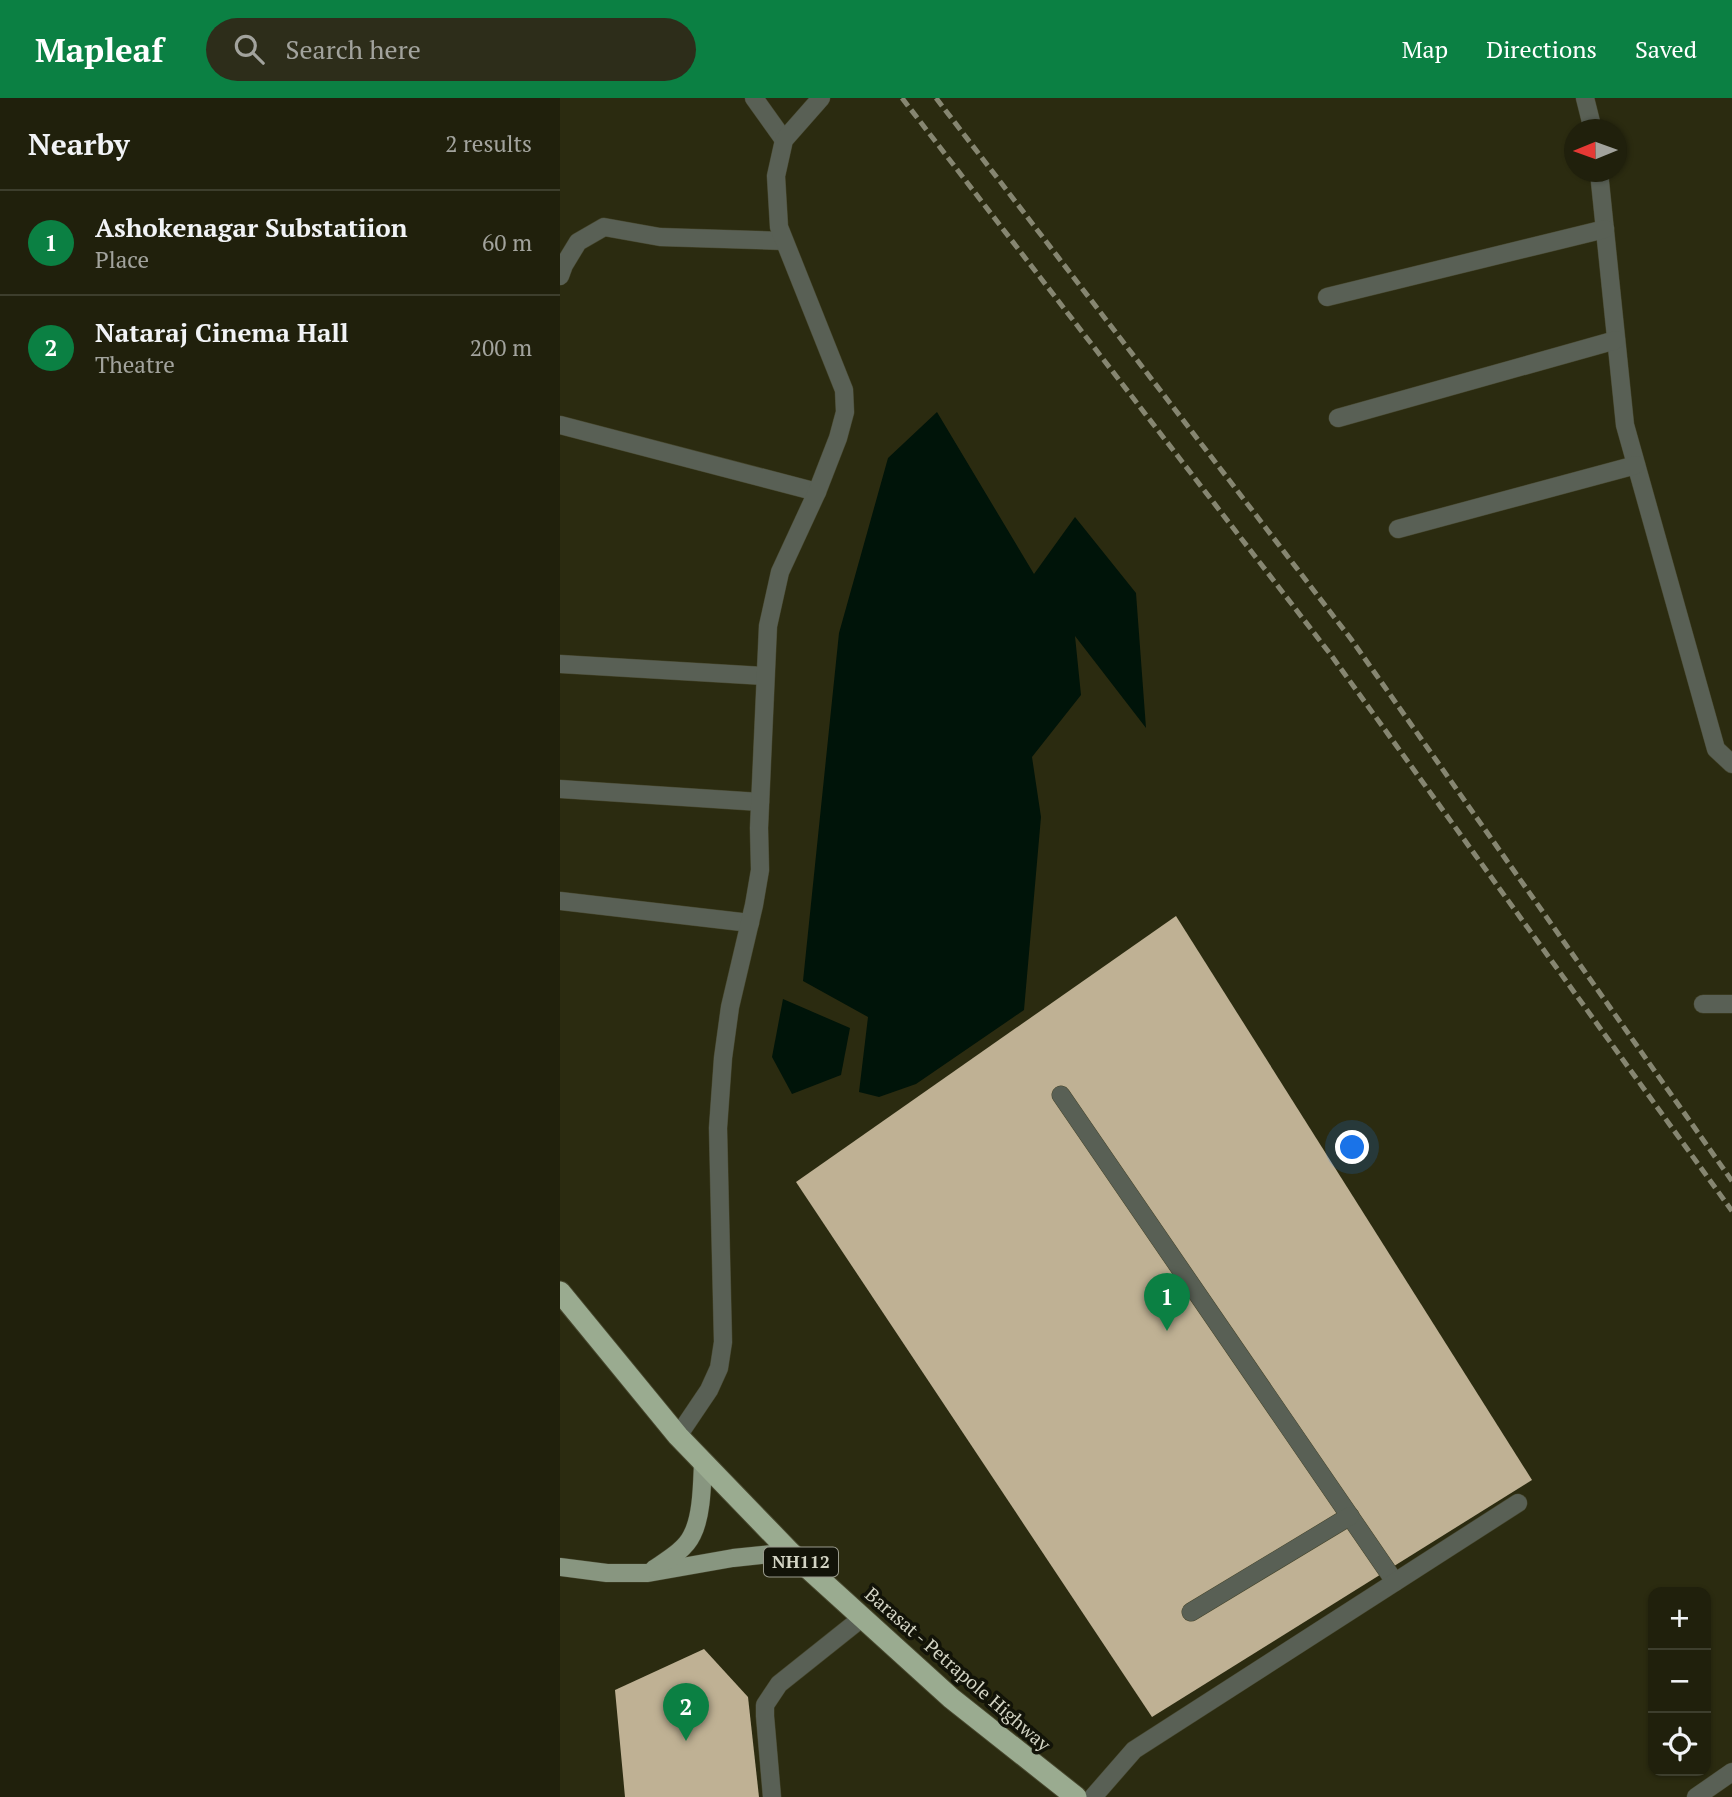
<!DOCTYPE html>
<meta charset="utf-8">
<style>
body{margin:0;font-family:"PT Serif",serif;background:#2d2d1a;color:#f1f3f6}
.controls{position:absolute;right:21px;bottom:21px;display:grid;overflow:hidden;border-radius:14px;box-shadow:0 2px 5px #0004}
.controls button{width:63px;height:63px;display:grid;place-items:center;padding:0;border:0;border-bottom:2px solid #3d3e2d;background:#20200c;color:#f1f3f6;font:35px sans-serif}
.compass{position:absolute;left:1004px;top:21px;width:63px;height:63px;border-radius:50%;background:#20200c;box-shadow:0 2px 5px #0004;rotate:269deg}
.you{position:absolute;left:793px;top:1050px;width:24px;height:24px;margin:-18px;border:5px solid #fff;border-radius:50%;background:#1a73e8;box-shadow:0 0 0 10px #1a73e833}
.badge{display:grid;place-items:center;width:46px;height:46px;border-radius:50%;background:#0b8043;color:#fff;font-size:23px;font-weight:700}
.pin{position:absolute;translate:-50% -58px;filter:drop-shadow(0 2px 4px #0008)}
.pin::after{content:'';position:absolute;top:37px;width:24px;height:21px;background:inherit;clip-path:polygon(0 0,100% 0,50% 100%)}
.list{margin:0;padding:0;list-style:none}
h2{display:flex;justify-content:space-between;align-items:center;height:91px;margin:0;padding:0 28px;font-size:30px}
h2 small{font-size:23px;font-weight:400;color:#a2a39d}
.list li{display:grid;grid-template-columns:46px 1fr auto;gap:21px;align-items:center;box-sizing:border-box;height:105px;padding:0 28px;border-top:2px solid #3d3e2d}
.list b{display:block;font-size:26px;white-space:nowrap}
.list p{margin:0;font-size:23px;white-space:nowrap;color:#a2a39d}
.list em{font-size:23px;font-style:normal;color:#a2a39d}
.icon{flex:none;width:38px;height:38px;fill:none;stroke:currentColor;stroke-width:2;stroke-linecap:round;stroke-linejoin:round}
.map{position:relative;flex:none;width:1172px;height:1699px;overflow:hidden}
header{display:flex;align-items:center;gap:42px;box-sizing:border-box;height:98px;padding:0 35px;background:#0b8043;color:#fff}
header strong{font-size:33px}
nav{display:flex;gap:38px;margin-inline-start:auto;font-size:24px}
.search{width:490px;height:63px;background:#2d2d1a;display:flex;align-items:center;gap:18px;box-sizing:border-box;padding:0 24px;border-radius:38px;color:#a2a39d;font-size:26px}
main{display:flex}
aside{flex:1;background:#20200c}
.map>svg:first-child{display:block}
.water{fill:#001409}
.building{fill:#bfb194}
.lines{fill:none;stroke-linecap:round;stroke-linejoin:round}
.minor-casing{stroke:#46462d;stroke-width:19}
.major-casing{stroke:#46462d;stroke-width:19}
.highway-casing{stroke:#46462d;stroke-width:23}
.minor{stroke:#596055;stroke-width:18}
.major{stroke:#889680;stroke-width:18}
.highway{stroke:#9aab90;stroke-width:21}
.rail{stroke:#868671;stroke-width:5;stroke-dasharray:10 5;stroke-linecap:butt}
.labels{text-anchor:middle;stroke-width:7;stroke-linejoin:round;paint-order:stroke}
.shield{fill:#121308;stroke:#999a8c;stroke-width:2}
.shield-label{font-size:18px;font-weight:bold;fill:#d3d4c4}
.street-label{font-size:19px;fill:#d3d4c4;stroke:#121308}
</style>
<header>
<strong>Mapleaf</strong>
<div class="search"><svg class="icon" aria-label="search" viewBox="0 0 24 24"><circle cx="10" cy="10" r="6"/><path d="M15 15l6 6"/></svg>Search here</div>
<nav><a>Map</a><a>Directions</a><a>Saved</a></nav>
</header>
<main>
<aside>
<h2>Nearby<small>2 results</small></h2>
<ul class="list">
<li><span class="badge">1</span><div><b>Ashokenagar Substatiion</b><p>Place</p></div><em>60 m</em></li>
<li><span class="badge">2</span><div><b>Nataraj Cinema Hall</b><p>Theatre</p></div><em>200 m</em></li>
</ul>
</aside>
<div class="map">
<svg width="1172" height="1699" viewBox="0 0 1172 1699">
<rect width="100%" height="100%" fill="#2b2b10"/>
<g class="water">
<polygon points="377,314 474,476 515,419 576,495 586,630 515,538 521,597 472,659 481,719 464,912 356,986 319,999 299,994 308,919 243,883 279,535 328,360"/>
<polygon points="223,901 290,930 281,977 232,996 212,959"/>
</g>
<g class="building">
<polygon points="616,818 972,1382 592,1619 236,1084"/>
<polygon points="144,1551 188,1599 199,1699 65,1699 55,1592"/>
</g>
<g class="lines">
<defs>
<g id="minor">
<polyline points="194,0 224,42"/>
<polyline points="1025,0 1033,32"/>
<polyline points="1039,74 1065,327 1156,651 1172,666"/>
<polyline points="0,178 4,167 18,144 44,129 100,139 224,143"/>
<polyline points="767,199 1045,131"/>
<polyline points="778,320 1056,242"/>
<polyline points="0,327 257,394"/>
<polyline points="838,431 1076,367"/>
<polyline points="0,566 205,578"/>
<polyline points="0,691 200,704"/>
<polyline points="0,803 190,825"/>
<polyline points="1143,906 1172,906"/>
<polyline points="501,997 835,1484"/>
<polyline points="118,1338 149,1292 159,1270 163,1244 158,1030 163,960 170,909 194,807 200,772 199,730 208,528 220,474 257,394 278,340 285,314 284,292 219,129 216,78 224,42 261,0"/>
<polyline points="631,1514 790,1418"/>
<polyline points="212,1699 205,1618 205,1607 219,1586 303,1519"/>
<polyline points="533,1699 574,1652 958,1405"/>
<polyline points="1136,1699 1172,1674"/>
</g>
<g id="major">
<polyline points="0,1469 47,1475 88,1475 173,1460 230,1454"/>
<path d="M94,1471C107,1462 125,1452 132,1437C142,1418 142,1386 143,1364"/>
</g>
<polyline id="highway" points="0,1194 118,1338 230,1454 391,1600 516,1699"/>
</defs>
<use href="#minor" class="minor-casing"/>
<use href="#major" class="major-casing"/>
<use href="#highway" class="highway-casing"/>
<use href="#minor" class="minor"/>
<use href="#major" class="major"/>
<use href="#highway" class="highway"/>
<g class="rail">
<polyline points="342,0 771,557 1172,1113"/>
<polyline points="376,0 791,541 1172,1083"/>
</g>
</g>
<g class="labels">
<rect class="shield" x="204" y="1449.5" width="74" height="29" rx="5"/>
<g class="shield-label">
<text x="241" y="1470">NH112</text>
</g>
<g class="street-label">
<text transform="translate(398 1571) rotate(41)" y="7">Barasat - Petrapole Highway</text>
</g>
</g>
</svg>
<div class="controls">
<button>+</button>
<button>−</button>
<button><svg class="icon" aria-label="locate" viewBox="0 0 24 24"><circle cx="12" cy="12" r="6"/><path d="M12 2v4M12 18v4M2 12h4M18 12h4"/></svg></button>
</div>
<svg class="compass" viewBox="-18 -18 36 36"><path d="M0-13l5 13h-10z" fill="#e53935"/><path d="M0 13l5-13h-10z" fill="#a2a39d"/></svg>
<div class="you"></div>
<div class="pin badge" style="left:607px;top:1233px">1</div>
<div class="pin badge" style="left:126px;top:1643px">2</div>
</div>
</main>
